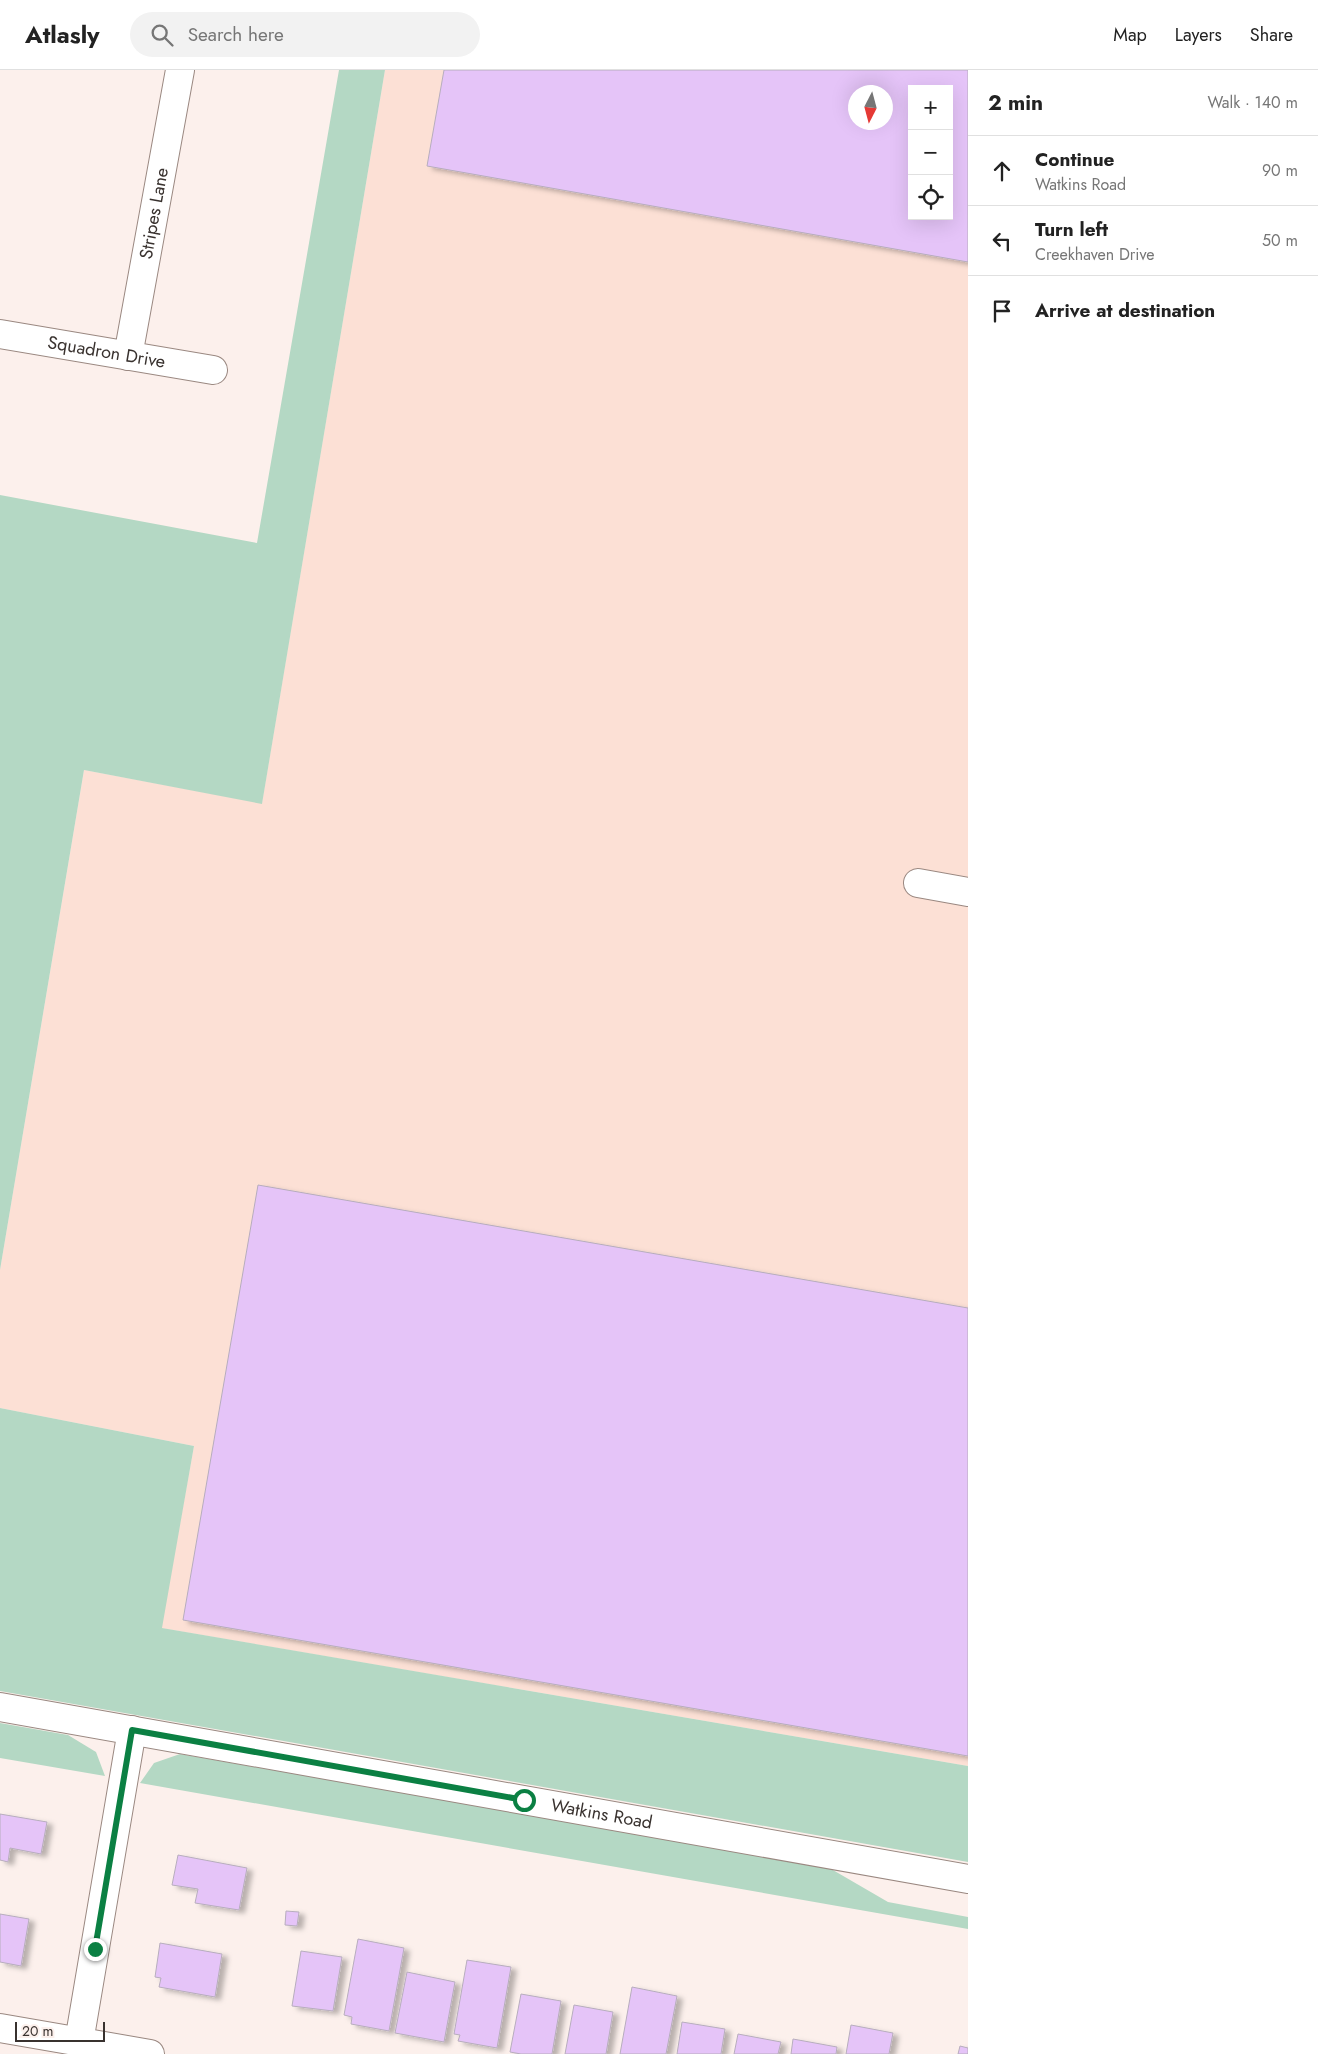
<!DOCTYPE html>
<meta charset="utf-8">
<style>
body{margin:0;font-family:Jost,sans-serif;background:#f2f2f2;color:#222}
.controls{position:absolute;right:15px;top:15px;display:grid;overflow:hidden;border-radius:0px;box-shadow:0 5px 20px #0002}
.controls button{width:45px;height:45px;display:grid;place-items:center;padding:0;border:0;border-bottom:1px solid #e0e0e0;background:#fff;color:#222;font:25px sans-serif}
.compass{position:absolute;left:848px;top:15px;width:45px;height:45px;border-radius:50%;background:#fff;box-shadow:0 5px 20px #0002;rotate:186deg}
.scale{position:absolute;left:15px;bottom:12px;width:90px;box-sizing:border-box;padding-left:5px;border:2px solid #39322f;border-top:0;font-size:14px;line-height:18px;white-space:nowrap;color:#39322f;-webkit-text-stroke:4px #fcf0ec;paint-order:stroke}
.stop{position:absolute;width:15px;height:15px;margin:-11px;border:4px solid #0b8043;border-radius:50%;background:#fff}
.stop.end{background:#0b8043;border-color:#fff;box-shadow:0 1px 5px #0008}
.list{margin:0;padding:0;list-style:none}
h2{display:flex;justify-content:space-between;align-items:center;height:65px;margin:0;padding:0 20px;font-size:21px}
h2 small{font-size:16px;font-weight:400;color:#767676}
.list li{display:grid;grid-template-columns:32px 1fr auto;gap:15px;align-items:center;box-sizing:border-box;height:70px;padding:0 20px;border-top:1px solid #e0e0e0}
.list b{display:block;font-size:19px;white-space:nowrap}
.list p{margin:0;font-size:16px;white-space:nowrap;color:#767676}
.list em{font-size:16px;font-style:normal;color:#767676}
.icon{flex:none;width:28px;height:28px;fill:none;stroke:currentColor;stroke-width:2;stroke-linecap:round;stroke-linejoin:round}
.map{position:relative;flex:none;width:968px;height:1984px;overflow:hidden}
header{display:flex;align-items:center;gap:30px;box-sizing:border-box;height:70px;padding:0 25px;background:#fff;border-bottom:1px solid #e0e0e0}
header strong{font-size:24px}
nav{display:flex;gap:28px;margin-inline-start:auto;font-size:18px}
.search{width:350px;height:45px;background:#f2f2f2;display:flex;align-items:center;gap:12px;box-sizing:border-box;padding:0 18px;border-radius:28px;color:#767676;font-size:19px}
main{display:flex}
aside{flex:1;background:#fff}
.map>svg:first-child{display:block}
.built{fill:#fce0d5;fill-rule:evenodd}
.green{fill:#b4d8c4}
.building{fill:#e5c4f8;stroke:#b7adbd;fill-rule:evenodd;filter:url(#shadow)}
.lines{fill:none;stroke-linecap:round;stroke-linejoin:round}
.minor-casing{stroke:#9a8881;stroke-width:30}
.minor{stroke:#fff;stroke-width:28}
.route{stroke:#0b8043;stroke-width:6}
.labels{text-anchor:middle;stroke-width:4;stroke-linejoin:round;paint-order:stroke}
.street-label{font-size:18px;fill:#39322f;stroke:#fcf0ec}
</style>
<header>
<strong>Atlasly</strong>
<div class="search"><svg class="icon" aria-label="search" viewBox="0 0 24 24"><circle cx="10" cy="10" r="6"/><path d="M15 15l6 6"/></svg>Search here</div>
<nav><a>Map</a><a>Layers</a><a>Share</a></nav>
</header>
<main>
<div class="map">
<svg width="968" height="1984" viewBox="0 0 968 1984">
<defs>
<filter id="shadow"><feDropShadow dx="5.5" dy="3" stdDeviation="2.5" flood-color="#0004"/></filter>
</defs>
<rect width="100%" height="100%" fill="#fcf0ec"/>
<path class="built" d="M385,0H968V1696L161,1558L194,1376L0,1338V1200L84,700L262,733ZM912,19H949V146H912ZM856,22H886V52H856Z"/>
<g class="green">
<polygon points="339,0 385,0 262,734 84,700 0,1200 0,425 257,473"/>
<polygon points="0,1338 194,1376 162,1558 968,1696 968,1792 0,1621"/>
<polygon points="0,1653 68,1665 96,1682 105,1706 0,1688"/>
<polygon points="180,1684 826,1796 888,1832 968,1847 968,1859 140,1713 154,1693"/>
</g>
<g class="building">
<path d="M444,0H968V192L427,96ZM912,19H949V146H912ZM856,22H886V52H856Z"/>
<polygon points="258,1115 968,1238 968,1686 183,1550"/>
<polygon points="0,1744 47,1752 41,1784 10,1778 8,1792 0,1790"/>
<polygon points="178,1785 247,1798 239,1840 195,1833 198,1819 172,1815"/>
<polygon points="286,1841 299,1842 297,1856 285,1855"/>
<polygon points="0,1844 29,1849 21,1896 0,1892"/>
<polygon points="358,1869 404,1878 389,1961 351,1954 352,1947 344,1945"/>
<polygon points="160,1873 222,1884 215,1927 159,1917 161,1908 155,1907"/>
<polygon points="301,1881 342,1887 333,1941 292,1936"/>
<polygon points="467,1890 511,1897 497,1978 458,1971 460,1965 454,1964"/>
<polygon points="407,1902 455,1912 444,1972 395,1963"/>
<polygon points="632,1917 677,1926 666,1984 620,1984"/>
<polygon points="521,1924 561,1931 552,1984 521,1984 510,1982"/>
<polygon points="574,1935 613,1942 606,1984 565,1984"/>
<polygon points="682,1952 725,1959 721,1984 677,1984"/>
<polygon points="851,1955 893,1963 889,1984 846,1984"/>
<polygon points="738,1964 781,1972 778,1984 734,1984"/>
<polygon points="793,1969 837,1977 836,1984 791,1984"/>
<polygon points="960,1976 968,1978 968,1984 958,1984"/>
</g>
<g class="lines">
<defs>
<g id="minor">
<path id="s1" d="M0,264L213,300"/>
<path id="s2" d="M128,286L180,0"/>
<polyline points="918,813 968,822"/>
<path id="s3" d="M0,1637L968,1809"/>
<polyline points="0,1958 150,1984"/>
<polyline points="79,1972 132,1660"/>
</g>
</defs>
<use href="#minor" class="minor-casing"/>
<use href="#minor" class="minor"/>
</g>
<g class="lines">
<polyline class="route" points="95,1879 132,1660 524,1730"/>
</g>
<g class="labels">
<g class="street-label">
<text dy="6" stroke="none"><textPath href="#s2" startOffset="145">Stripes Lane</textPath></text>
<text dy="6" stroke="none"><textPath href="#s1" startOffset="108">Squadron Drive</textPath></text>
<text dy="6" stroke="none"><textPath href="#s3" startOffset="611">Watkins Road</textPath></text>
</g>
</g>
</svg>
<div class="controls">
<button>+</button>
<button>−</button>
<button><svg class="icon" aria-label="locate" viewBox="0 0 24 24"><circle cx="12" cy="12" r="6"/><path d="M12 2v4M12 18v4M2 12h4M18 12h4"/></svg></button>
</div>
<svg class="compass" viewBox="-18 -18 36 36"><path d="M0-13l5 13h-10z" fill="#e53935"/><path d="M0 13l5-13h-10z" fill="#767676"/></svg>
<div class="scale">20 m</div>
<div class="stop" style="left:524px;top:1730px"></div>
<div class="stop end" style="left:95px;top:1879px"></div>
</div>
<aside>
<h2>2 min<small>Walk · 140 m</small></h2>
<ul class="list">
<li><svg class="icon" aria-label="ahead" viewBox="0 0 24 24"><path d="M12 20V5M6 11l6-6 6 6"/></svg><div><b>Continue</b><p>Watkins Road</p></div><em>90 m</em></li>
<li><svg class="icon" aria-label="left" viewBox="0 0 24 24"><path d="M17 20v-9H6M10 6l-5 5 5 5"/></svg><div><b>Turn left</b><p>Creekhaven Drive</p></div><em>50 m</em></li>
<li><svg class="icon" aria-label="arrive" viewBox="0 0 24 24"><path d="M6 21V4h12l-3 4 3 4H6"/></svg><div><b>Arrive at destination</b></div></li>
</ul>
</aside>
</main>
